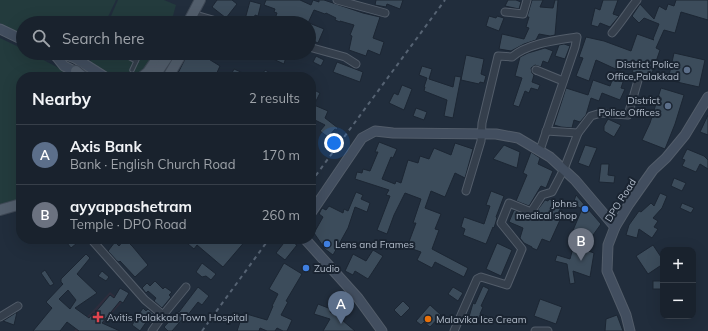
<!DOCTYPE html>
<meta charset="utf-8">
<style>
body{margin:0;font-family:Mulish,sans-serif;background:#222a35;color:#f1f3f6}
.controls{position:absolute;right:12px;bottom:12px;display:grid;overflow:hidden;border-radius:8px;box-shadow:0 4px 16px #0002}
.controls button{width:36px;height:36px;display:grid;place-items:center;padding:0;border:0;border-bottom:1px solid #373f49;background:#19222d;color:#f1f3f6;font:20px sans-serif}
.you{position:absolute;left:334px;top:143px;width:14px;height:14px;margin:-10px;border:3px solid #fff;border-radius:50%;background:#1a73e8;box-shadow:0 0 0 6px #1a73e833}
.badge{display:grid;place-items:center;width:26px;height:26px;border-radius:50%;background:#7fb5fe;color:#fff;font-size:13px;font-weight:700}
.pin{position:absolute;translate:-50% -33px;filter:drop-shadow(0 1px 2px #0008)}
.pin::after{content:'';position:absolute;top:21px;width:14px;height:12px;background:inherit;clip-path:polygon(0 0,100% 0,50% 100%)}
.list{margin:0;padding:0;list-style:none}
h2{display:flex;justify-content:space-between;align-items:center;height:52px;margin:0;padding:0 16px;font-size:17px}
h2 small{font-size:13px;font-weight:400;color:#9fa4aa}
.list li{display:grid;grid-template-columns:26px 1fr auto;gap:12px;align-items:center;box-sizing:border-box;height:60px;padding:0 16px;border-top:1px solid #373f49}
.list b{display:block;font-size:15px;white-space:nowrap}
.list p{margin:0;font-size:13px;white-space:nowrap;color:#9fa4aa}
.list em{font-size:13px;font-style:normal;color:#9fa4aa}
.icon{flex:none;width:22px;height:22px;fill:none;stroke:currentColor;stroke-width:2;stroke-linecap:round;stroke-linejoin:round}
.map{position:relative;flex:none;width:708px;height:331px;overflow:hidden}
.search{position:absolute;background:#19222d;box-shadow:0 4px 16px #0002;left:16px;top:16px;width:300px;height:44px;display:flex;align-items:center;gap:10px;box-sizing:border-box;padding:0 14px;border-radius:22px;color:#9fa4aa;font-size:15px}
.panel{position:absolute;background:#19222d;box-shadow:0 4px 16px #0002;left:16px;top:72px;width:300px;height:172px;border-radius:16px}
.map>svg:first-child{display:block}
.medical{fill:#2e2d3d}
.green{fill:#233b3d}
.building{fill:#3c4c5b;stroke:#1c2633;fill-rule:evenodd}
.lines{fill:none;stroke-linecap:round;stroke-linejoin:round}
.lane-casing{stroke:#535d6a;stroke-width:5.5}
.street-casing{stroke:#535d6a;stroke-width:9}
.secondary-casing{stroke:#535d6a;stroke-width:11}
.primary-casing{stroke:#3e4855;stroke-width:12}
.lane{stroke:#353f4c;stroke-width:3.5}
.street{stroke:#353f4c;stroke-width:7}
.secondary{stroke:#424e5f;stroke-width:9}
.primary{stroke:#525e6c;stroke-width:10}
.rail{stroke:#566373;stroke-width:2;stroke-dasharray:4 4;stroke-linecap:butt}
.service-dot{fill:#5c6f8a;stroke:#1a2431;stroke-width:1.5}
.shop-dot{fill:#3f7fe0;stroke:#1a2431;stroke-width:1.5}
.health-dot{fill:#e0444e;stroke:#1a2431;stroke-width:1.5}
.food-dot{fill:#e8710a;stroke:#1a2431;stroke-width:1.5}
.labels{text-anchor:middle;stroke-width:4;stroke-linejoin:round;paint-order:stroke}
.poi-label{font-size:10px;fill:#b0bac8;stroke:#1a2431;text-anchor:start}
.street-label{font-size:10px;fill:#b0bac8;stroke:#1a2431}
</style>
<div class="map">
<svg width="708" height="331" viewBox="0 0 708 331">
<rect width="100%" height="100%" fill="#212d3c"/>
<polygon class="medical" points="110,292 122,302 96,331 74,331"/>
<g class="green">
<polygon points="0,0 116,0 105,23 23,23 23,35 0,23"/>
<polygon points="118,0 164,0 176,5 171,23 108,23"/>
<polygon points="0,38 23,49 23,53 30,53 76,77 21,77 21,199 0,205"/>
<polygon points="94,53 155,53 144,69 134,77 105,77 87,68"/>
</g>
<g class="building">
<polygon points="217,0 232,0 237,4 226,18 212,7"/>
<polygon points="266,0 300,0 311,5 313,0 319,2 319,0 324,0 363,13 380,17 373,38 384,42 380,55 368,50 366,56 349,50 352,36 350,35 354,25 340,21 340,22 335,20 336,18 326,13 325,14 314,10 308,23 278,23 279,21 275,19 277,13 274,12 275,9 264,5"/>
<polygon points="376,0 403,0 400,9 387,4 386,7 375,5"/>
<polygon points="508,0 516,0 521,2 519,9 505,6"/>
<polygon points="532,0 543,0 540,7 553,8 555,0 558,0 555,35 550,36 539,34 536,40 524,44 511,51 499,49 502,34 524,39 529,28 526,27 529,17 527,17"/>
<polygon points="603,0 618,0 613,14 619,16 610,27 600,23 598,27 591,25 595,8 600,10"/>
<polygon points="676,0 708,0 708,20 681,12 675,33 664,30 656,48 660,50 651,76 649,76 649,78 644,76 641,72 636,73 632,72 633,70 623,66 620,71 596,60 589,81 576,76 583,58 579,57 586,37 604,41 631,51 637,34 654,40 653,39 659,24 644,18 639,23 632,16 640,4 654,19 659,6 666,10 668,4 674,6"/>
<polygon points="250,1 261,4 258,16 255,15 253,23 244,23"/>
<polygon points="489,16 496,18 497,16 504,18 499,31 486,26"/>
<polygon points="309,23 324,29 318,43 309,39"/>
<polygon points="564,44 570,46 565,59 555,56 559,45"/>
<polygon points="545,48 553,51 548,63 543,61 541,67 535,65 531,68 532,73 534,75 532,82 540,85 538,90 531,88 529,93 525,91 519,107 513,105 522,78 515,76 520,57 528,53"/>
<polygon points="188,53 199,53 220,66 215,77 176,77"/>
<polygon points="260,53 287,53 284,64"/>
<polygon points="674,53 705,60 699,87 668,80"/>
<polygon points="466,55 484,59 481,74 486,76 484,83 480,82 479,84 461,80"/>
<polygon points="316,56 324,60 321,66 313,62"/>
<polygon points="337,62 363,72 360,82 333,72"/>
<polygon points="422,66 432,69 429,79 453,87 455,76 461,77 453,118 444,116 447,100 424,91 425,87 424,87 427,78 419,75"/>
<polygon points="234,69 252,77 230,77"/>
<polygon points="265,70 278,77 261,77"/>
<polygon points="614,75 624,79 621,88 625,89 620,100 602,93 599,101 591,98 586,115 580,122 574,120 572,128 561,127 554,125 566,88 588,95 593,80 610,86"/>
<polygon points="402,85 412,89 404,110 389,103 394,93 398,95"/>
<polygon points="661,88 684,95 675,124 665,149 642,140 650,123"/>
<polygon points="312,89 320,93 314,105 328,111 325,118 338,128 337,130 335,129 328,137 320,131 325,125 311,118 311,92"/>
<polygon points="416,108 427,112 424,120 413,116"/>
<polygon points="708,115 708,135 700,132"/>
<polygon points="608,119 621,125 614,137 604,131 604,126"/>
<polygon points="379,142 397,149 393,158 391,157 382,179 395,184 396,181 401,183 408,160 418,163 420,156 429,159 434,148 451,155 455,143 473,149 465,178 455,173 445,197 431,191 425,208 441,214 435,229 439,230 432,249 468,268 464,277 435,262 432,268 417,260 421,252 407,247 416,223 413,223 421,199 405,193 394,215 387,234 377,230 390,196 386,195 389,190 355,179 357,172 362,173 363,169 370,171 378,152 375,152"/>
<polygon points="504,145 520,152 517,168 493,159"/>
<polygon points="585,145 597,148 589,167 578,163"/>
<polygon points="687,149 704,156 708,160 708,169 700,164 696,172 682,166 685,160 682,159"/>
<polygon points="531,152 540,158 538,164 553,171 546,188 541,186 529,206 516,201 527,175 523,173"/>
<polygon points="601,164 609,164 608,175 615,176 614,183 599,182"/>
<polygon points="674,178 686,183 682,191 671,186"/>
<polygon points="491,191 504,196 496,217 497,218 494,228 493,227 486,244 463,235 465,229 461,227 464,217 484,224 490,206 486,205"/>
<polygon points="356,192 363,195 361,199 370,203 367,212 355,207 348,228 333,255 325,249 314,233 323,217 319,214 322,208 326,210 329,206 343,213 344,209 348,211"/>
<polygon points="660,193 667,196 662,208 653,218 658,221 654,227 658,229 652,238 639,229 637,238 626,235 629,225 639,211 641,212 651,203 654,206"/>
<polygon points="576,195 601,224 583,249 594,253 590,277 573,271 575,283 570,284 567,264 555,261 557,255 570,259 576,237 571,235 582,209 573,204"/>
<polygon points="549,199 562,205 556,218 560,220 550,242 542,239 537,250 532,248 532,247 524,243 520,238 523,228 509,222 514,210 529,217 533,216 545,200 548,201"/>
<polygon points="682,203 694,208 691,213 680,208"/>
<polygon points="64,239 82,239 71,248"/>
<polygon points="125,239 133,247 148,265 135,277 120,261 119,262 117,261 108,251 115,242 119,246"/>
<polygon points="182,239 247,239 223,267 197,245 194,249"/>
<polygon points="287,239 297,245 285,260 276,253"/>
<polygon points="497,243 512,250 501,276 486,269"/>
<polygon points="653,245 663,260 663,264 648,274 636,256"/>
<polygon points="373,250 383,256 368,279 355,271 353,275 345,271 353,254 366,261"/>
<path d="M86,254L90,258L77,274L97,293L75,308L89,318L93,313L94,314L110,295L114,298L120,288L129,293L123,303L120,301L102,323L120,331H79L67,322L60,331H33L52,308L46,302L63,284L61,282V279ZM68,290L76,300L70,309L59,299Z"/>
<polygon points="202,263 216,274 211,280 206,276 202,277 196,272"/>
<polygon points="284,263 302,274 286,301 288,302 281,315 292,320 287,331 283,331 277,328 275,331 267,331 260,328 259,331 237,331 243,313 267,320 273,306 272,306 278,294 269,289"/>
<polygon points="45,270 54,284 50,286 41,273"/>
<polygon points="102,271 109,277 106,281 98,276"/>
<polygon points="155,281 163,289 165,287 172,292 169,295 171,297 162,308 154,301 156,298 148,291 146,293 142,288 147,283 150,286"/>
<rect x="653" y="281" width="10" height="8"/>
<polygon points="483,286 489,289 481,306 483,307 480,314 487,316 485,323 469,317 473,303 475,304"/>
<polygon points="198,287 209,296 202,305 198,302 187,316 186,315 172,331 168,331 164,327 179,311 179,312"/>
<polygon points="453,287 463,293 458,301 448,294"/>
<polygon points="540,299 562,307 556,324 534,316"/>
<polygon points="403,301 410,308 401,317 394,310"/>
<polygon points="318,304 331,309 330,312 343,319 342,320 355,331 323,331 330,319 314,314"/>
<polygon points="430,305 441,315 430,327 424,322 421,325 416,321"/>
<polygon points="143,308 146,311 148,309 156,316 151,324 147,321 140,331 132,325"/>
<polygon points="17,312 14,325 3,321"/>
<polygon points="617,315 623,331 605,331 606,319"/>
</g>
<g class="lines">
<defs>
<g id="lane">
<polyline points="125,53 125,55 136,61"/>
<polyline points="132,70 140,53"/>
</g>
<g id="street">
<polyline points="337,0 385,13"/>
<polyline points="505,12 523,14 527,0"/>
<polyline points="192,14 223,23"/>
<path d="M612,33C621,23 628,11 637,0"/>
<polyline points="309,47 345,57 356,64"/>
<polyline points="536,70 563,81"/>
<polyline points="546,131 578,133 591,116 601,113 628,115 639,77"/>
<path d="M466,191L481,141L482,123L498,56L512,57C528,43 558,40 577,37L575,47L540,150"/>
<polyline points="91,239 145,300 163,315 152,331"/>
<polyline points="163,315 186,287"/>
<polyline points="0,317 18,306"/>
<polyline points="454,331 477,279 481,277 507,285 522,249 501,223 509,203 531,212 542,195 552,192 564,169 578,133"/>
<polyline points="535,331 548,331"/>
</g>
<g id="secondary">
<polyline points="0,29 23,40"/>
<polyline points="49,53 56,56 64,66 82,75"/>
<polyline points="56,56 67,55 75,58 105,77"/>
<polyline points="311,213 362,138 375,131 393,133 496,134 518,138 550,157 575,180 615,227"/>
<polyline points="305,239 358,298 382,331"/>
<polyline points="630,331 626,315 607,271 608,245 615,227 629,204 653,170 666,158 685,135 708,97"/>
</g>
<g id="primary">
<polyline points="188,23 200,0"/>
<polyline points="76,71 83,77"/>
<polyline points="142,77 148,72 161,53"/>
<polyline points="154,77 170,53"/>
<polyline points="168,77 182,53"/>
<polyline points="0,210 21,204"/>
</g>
</defs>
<use href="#lane" class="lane-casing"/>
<use href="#street" class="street-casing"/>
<use href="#secondary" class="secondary-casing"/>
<use href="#primary" class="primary-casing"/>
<use href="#lane" class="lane"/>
<use href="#street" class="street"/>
<use href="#secondary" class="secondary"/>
<use href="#primary" class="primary"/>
<g class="rail">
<polyline points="311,182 445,0"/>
<polyline points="202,331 269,239"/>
</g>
</g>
<g class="service-dot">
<circle cx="687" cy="70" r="4"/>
<circle cx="668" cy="106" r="4"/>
</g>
<g class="shop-dot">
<circle cx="585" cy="209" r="4"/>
<circle cx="327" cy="244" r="4"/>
<circle cx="306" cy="268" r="4"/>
</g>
<path class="health-dot" d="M96 311h4v4h4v4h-4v4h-4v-4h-4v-4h4z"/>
<circle class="food-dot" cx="428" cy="319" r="4"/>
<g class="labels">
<g class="poi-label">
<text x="679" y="68" text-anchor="end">District Police<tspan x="679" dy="12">Office,Palakkad</tspan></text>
<text x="660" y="104" text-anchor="end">District<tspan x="660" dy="12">Police Offices</tspan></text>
<text x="577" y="207" text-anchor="end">johns<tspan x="577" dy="12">medical shop</tspan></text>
<text x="335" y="248">Lens and Frames</text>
<text x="314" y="272">Zudio</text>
<text x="107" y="321">Avitis Palakkad Town Hospital</text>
<text x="436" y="323">Malavika Ice Cream</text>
</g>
<g class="street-label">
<text transform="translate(620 200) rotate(-58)" y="4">DPO Road</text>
</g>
</g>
</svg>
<div class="controls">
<button>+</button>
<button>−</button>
</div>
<div class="you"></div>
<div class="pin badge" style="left:341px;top:324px;background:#5c6f8a">A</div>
<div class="pin badge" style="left:581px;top:261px;background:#6b7280">B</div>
<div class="search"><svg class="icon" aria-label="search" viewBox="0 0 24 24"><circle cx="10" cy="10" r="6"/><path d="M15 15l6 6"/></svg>Search here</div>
<section class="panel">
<h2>Nearby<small>2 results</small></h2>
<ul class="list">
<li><span class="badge" style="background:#5c6f8a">A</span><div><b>Axis Bank</b><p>Bank · English Church Road</p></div><em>170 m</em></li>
<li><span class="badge" style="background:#6b7280">B</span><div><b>ayyappashetram</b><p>Temple · DPO Road</p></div><em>260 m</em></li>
</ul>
</section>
</div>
